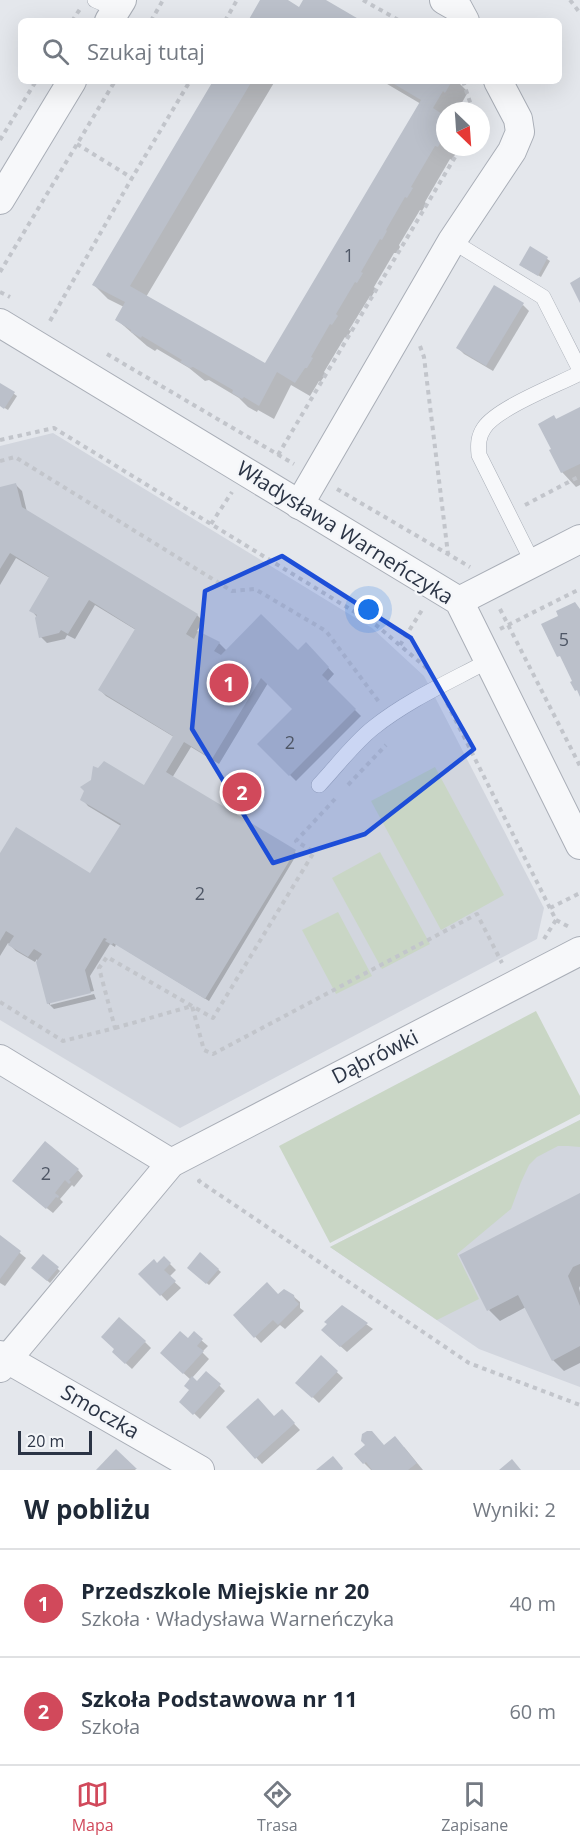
<!DOCTYPE html>
<html lang="pl">
<meta charset="utf-8">
<style>
body{margin:0;font-family:"Open Sans",sans-serif;background:#f2f2f3;color:#1f2937}
.compass{position:absolute;left:436px;top:102px;width:54px;height:54px;border-radius:50%;background:#fff;box-shadow:0 6px 24px #0002;rotate:155deg}
.scale{position:absolute;left:18px;bottom:15px;width:74px;box-sizing:border-box;padding-left:6px;border:3px solid #2b3445;border-top:0;font-size:16px;line-height:21px;white-space:nowrap;color:#2b3445;-webkit-text-stroke:4px #f4f6f9;paint-order:stroke}
.you{position:absolute;left:369px;top:610px;width:21px;height:21px;margin:-15px;border:4px solid #fff;border-radius:50%;background:#1a73e8;box-shadow:0 0 0 9px #1a73e833}
.badge{display:grid;place-items:center;width:39px;height:39px;border-radius:50%;background:#d1495b;color:#fff;font-size:20px;font-weight:700}
.pin{position:absolute;translate:-50% -50%;border:3px solid #fff;box-shadow:0 2px 6px #0006}
.list{margin:0;padding:0;list-style:none}
h2{display:flex;justify-content:space-between;align-items:center;height:78px;margin:0;padding:0 24px;font-size:26px}
h2 small{font-size:20px;font-weight:400;color:#747a83}
.list li{display:grid;grid-template-columns:39px 1fr auto;gap:18px;align-items:center;box-sizing:border-box;height:108px;padding:0 24px;border-top:2px solid #e0e1e3}
.list b{display:block;font-size:22px;white-space:nowrap}
.list p{margin:0;font-size:20px;white-space:nowrap;color:#747a83}
.list em{font-size:20px;font-style:normal;color:#747a83}
.icon{flex:none;width:33px;height:33px;fill:none;stroke:currentColor;stroke-width:2;stroke-linecap:round;stroke-linejoin:round}
.map{position:relative;flex:none;width:580px;height:1470px;overflow:hidden}
.search{position:absolute;background:#fff;box-shadow:0 6px 24px #0002;left:18px;right:18px;top:18px;height:66px;display:flex;align-items:center;gap:15px;box-sizing:border-box;padding:0 21px;border-radius:9px;color:#747a83;font-size:22px}
.sheet{height:294px;background:#fff}
nav{display:flex;justify-content:space-around;align-items:center;box-sizing:border-box;height:84px;border-top:2px solid #e0e1e3;background:#fff;font-size:16px;color:#747a83}
nav a{display:grid;justify-items:center;gap:3px}
nav .on{color:#d1495b}
.map>svg:first-child{display:block}
.built{fill:#d2d6de}
.green{fill:#c9d6c5}
.shadow{fill:#0003}
.building{fill:#bbc0ca}
.lines{fill:none;stroke-linecap:round;stroke-linejoin:round}
.lane-casing{stroke:#a9aeb7;stroke-width:16}
.street-casing{stroke:#a9aeb7;stroke-width:30}
.path{stroke:#c2c5cb;stroke-width:4;stroke-dasharray:4.5 4.5;stroke-linecap:butt}
.lane{stroke:#f7f8fa;stroke-width:15}
.street{stroke:#f7f8fa;stroke-width:28}
.marked{fill:#1d4ed8;fill-opacity:0.2;stroke:#1d4ed8;stroke-width:4.5;stroke-linejoin:round}
.labels{text-anchor:middle;stroke-width:5;stroke-linejoin:round;paint-order:stroke}
.number-label{font-size:18px;fill:#4f5766}
.street-label{font-size:21px;fill:#2b3445;stroke:#f4f6f9}
</style>
<div class="map">
<svg width="580" height="1470" viewBox="0 0 580 1470">
<rect width="100%" height="100%" fill="#e4e7ec"/>
<g class="built">
<polygon points="53,433 372,628 424,676 544,908 537,939 180,1128 0,1020 0,446"/>
<polygon points="580,1120 580,1387 479,1349 330,1247"/>
</g>
<g class="green">
<polygon points="435,767 504,895 441,930 371,801"/>
<polygon points="380,852 430,944 382,969 332,878"/>
<polygon points="338,912 372,976 336,994 302,930"/>
<polygon points="536,1011 580,1096 580,1114 330,1243 279,1146"/>
<polygon points="580,1120 580,1147 568,1146 558,1146 537,1157 529,1165 521,1182 511,1209 457,1254 479,1299 437,1320 330,1247"/>
</g>
<g class="shadow">
<polygon points="214,81 275,81 146,297 266,365 421,104 382,81 457,81 468,92 460,106 457,104 453,111 445,111 445,147 457,147 455,152 456,153 452,160 450,159 425,202 426,204 422,211 420,210 399,245 400,247 397,253 394,253 374,287 376,289 372,296 370,296 349,330 351,331 347,338 345,337 324,372 326,374 321,381 319,381 310,396 291,385 274,419 258,410 257,412 248,407 239,398 209,380 205,381 189,368 157,349 155,351 147,346 116,319 124,307 108,299 94,285"/>
<polygon points="531,248 550,261 541,277 523,267"/>
<polygon points="523,305 529,311 493,371 464,354 458,348"/>
<polygon points="0,384 17,396 8,410 0,405"/>
<polygon points="580,408 580,485 576,487 562,472 553,449 554,417 557,420"/>
<polygon points="16,485 22,491 27,512 197,615 203,621 197,631 219,643 227,651 298,652 306,644 334,674 327,682 361,716 296,781 259,744 294,709 268,683 219,764 191,747 172,778 297,854 209,1001 116,944 115,947 110,944 90,976 94,991 50,1001 50,1005 94,994 96,999 54,1009 48,1003 37,959 35,962 16,951 8,943 0,956 0,856 91,875 121,826 88,806 82,799 144,787 174,737 106,696 100,690 136,630 95,605 75,639 67,635 65,639 47,643 41,637 37,617 31,610 50,578 16,558 0,585 0,489"/>
<polygon points="78,1170 83,1176 74,1187 72,1185 60,1199 63,1202 53,1213 20,1187"/>
<polygon points="580,1195 580,1286 579,1288 580,1292 580,1363 564,1371 553,1360 526,1307 500,1321 489,1310"/>
<polygon points="0,1237 26,1258 5,1286 0,1283"/>
<polygon points="200,1254 221,1272 209,1285 189,1268"/>
<polygon points="43,1256 60,1271 50,1283 35,1270"/>
<polygon points="164,1258 176,1270 169,1277 181,1288 167,1301 141,1274 157,1265"/>
<polygon points="278,1296 293,1296 300,1302 300,1308 304,1311 285,1329 280,1325 261,1343 235,1315"/>
<polygon points="342,1307 373,1329 347,1352 329,1336 329,1324"/>
<polygon points="194,1334 208,1346 202,1352 209,1359 192,1378 197,1383 219,1385 225,1391 200,1419 181,1401 190,1390 191,1380 168,1359"/>
<polygon points="145,1342 151,1348 132,1369 120,1358"/>
<polygon points="321,1357 343,1378 319,1403 298,1383"/>
<polygon points="282,1411 300,1430 262,1464 228,1427 274,1418"/>
<polygon points="385,1446 404,1447 423,1470 371,1470 364,1463"/>
<polygon points="116,1451 136,1470 98,1470"/>
</g>
<g class="building">
<polygon points="260,0 288,0 299,7 303,0 326,0 362,21 248,21"/>
<polygon points="213,81 252,81 130,286 265,363 421,100 389,81 452,81 445,93 443,91 433,108 445,116 445,130 441,137 443,138 438,147 435,146 411,187 413,188 407,198 405,197 386,230 387,231 382,240 380,239 361,272 363,273 357,283 355,282 336,314 338,316 332,325 330,324 311,357 313,358 307,368 305,368 295,383 277,372 259,406 244,397 242,399 232,393 233,390 193,367 190,368 180,362 182,360 142,336 141,338 131,332 131,330 115,320 125,302 92,285"/>
<polygon points="530,246 548,257 538,276 519,265"/>
<polygon points="580,277 580,303 570,283"/>
<polygon points="494,285 524,303 486,366 456,348"/>
<polygon points="0,383 15,392 4,409 0,406"/>
<polygon points="580,407 580,464 561,473 549,450 551,449 538,424 554,415 556,419"/>
<polygon points="16,483 22,507 198,614 186,634 194,639 198,631 220,642 214,651 221,655 261,614 298,650 306,642 329,667 322,675 356,709 289,776 257,744 292,709 261,678 212,759 184,742 166,772 296,850 205,999 113,943 112,945 105,941 107,939 104,938 85,970 91,993 47,1004 36,962 42,954 34,949 28,957 8,945 14,936 6,931 0,941 0,853 16,827 90,873 121,824 80,800 84,791 80,787 91,780 93,766 98,768 104,761 144,785 173,736 98,690 135,629 89,600 68,634 61,630 59,633 39,638 35,618 37,615 29,611 49,577 10,553 0,569 0,487"/>
<polygon points="575,602 580,609 580,697 577,690 575,691 570,682 572,681 560,656 557,657 541,624 558,616 556,611"/>
<polygon points="45,1141 79,1169 69,1180 71,1182 69,1184 65,1180 55,1193 59,1196 58,1198 56,1197 46,1209 12,1181"/>
<polygon points="580,1193 580,1264 573,1267 568,1276 580,1306 580,1346 552,1361 518,1295 487,1311 459,1255"/>
<polygon points="0,1235 21,1251 0,1279"/>
<polygon points="200,1252 219,1269 206,1284 187,1268"/>
<polygon points="43,1254 59,1267 47,1281 31,1268"/>
<polygon points="164,1256 171,1263 164,1270 176,1281 160,1296 138,1274 154,1259 157,1263"/>
<polygon points="267,1282 278,1294 284,1289 294,1295 295,1300 299,1304 278,1325 273,1320 254,1338 233,1315"/>
<polygon points="342,1305 368,1323 340,1347 321,1330 327,1324 324,1322"/>
<polygon points="119,1317 146,1341 125,1364 112,1352 114,1349 101,1337"/>
<polygon points="180,1331 188,1338 194,1331 203,1339 197,1346 204,1351 183,1374 160,1353"/>
<polygon points="321,1355 338,1371 312,1398 295,1383"/>
<polygon points="206,1371 221,1384 193,1415 179,1402 189,1390 184,1386 192,1376 197,1381"/>
<polygon points="258,1398 274,1416 282,1409 295,1423 255,1459 226,1427"/>
<polygon points="367,1431 372,1431 384,1445 395,1436 417,1463 408,1470 372,1470 366,1462 363,1464 354,1454 365,1445 361,1441 362,1434"/>
<polygon points="116,1449 137,1469 96,1470"/>
<polygon points="333,1456 343,1468 342,1470 316,1470"/>
<polygon points="512,1459 521,1470 499,1470"/>
</g>
<g class="lines">
<defs>
<g id="lane">
<polyline points="95,0 116,9"/>
<polyline points="452,241 543,297 580,370"/>
<path d="M533,563L479,455C478,445 478,437 484,428C497,408 557,385 580,373"/>
<path d="M319,785C336,767 354,743 373,728C408,700 449,682 488,661"/>
</g>
<g id="street">
<polyline points="444,0 458,8 465,21"/>
<polyline points="109,21 122,0"/>
<polyline points="0,200 72,81"/>
<polyline points="0,323 459,601 580,845"/>
<polyline points="299,505 452,241 512,151 520,132 518,119 498,81"/>
<polyline points="459,601 580,539"/>
<polyline points="0,1059 171,1163"/>
<polyline points="0,1355 200,1470"/>
<polyline points="0,1368 171,1163 580,951"/>
</g>
</defs>
<use href="#lane" class="lane-casing"/>
<use href="#street" class="street-casing"/>
<g class="path">
<polyline points="363,0 400,21"/>
<polyline points="570,0 580,13"/>
<polyline points="72,21 80,9"/>
<polyline points="151,21 163,0"/>
<polyline points="225,21 237,0"/>
<polyline points="463,81 473,111"/>
<polyline points="0,140 36,81"/>
<polyline points="77,144 132,178"/>
<polyline points="0,272 115,81"/>
<polyline points="0,292 10,297"/>
<polyline points="50,321 132,178 190,81"/>
<polyline points="420,346 424,357 448,554"/>
<polyline points="107,354 294,464"/>
<polyline points="0,440 54,428 376,625 429,670"/>
<polyline points="278,455 461,147"/>
<polyline points="0,461 15,457 232,591 255,589 326,631 379,702"/>
<polyline points="337,489 470,567"/>
<polyline points="525,505 580,476"/>
<polyline points="211,524 232,492"/>
<polyline points="500,609 580,766"/>
<polyline points="500,629 580,589"/>
<polyline points="400,645 422,610"/>
<polyline points="447,703 556,920 544,939"/>
<polyline points="348,785 386,745"/>
<polyline points="550,908 580,893"/>
<polyline points="556,920 571,928"/>
<polyline points="0,1002 63,1041 115,1028 99,968 107,957 213,1018 314,852 296,841 335,799"/>
<polyline points="115,1028 192,1006 204,1050 213,1054 477,914 502,963"/>
<polyline points="201,1180 199,1181 469,1363 580,1405"/>
</g>
<use href="#lane" class="lane"/>
<use href="#street" class="street"/>
</g>
<path class="marked" d="M282,556L411,638L474,749L365,834L273,863L192,729L205,591Z"/>
<g class="labels">
<g class="number-label">
<text x="349" y="262">1</text>
<text x="564" y="646">5</text>
<text x="290" y="749">2</text>
<text x="200" y="900">2</text>
<text x="46" y="1180">2</text>
</g>
<g class="street-label">
<text transform="translate(345 533) rotate(32)" y="7">Władysława Warneńczyka</text>
<text transform="translate(375 1057) rotate(-27)" y="7">Dąbrówki</text>
<text transform="translate(100 1412) rotate(30)" y="7">Smoczka</text>
</g>
</g>
</svg>
<svg class="compass" viewBox="-18 -18 36 36"><path d="M0-13l5 13h-10z" fill="#e53935"/><path d="M0 13l5-13h-10z" fill="#747a83"/></svg>
<div class="scale">20 m</div>
<div class="you"></div>
<div class="pin badge" style="left:229px;top:683px">1</div>
<div class="pin badge" style="left:242px;top:792px">2</div>
<div class="search"><svg class="icon" aria-label="search" viewBox="0 0 24 24"><circle cx="10" cy="10" r="6"/><path d="M15 15l6 6"/></svg>Szukaj tutaj</div>
</div>
<section class="sheet">
<h2>W pobliżu<small>Wyniki: 2</small></h2>
<ul class="list">
<li><span class="badge">1</span><div><b>Przedszkole Miejskie nr 20</b><p>Szkoła · Władysława Warneńczyka</p></div><em>40 m</em></li>
<li><span class="badge">2</span><div><b>Szkoła Podstawowa nr 11</b><p>Szkoła</p></div><em>60 m</em></li>
</ul>
</section>
<nav>
<a class="on"><svg class="icon" aria-label="map" viewBox="0 0 24 24"><path d="M3 6l6-2 6 2 6-2v14l-6 2-6-2-6 2zM9 4v14M15 6v14"/></svg>Mapa</a>
<a><svg class="icon" aria-label="directions" viewBox="0 0 24 24"><path d="M12 3l9 9-9 9-9-9zM9 14v-3h6M13 9l2 2-2 2"/></svg>Trasa</a>
<a><svg class="icon" aria-label="saved" viewBox="0 0 24 24"><path d="M7 4h10v16l-5-4-5 4z"/></svg>Zapisane</a>
</nav>
